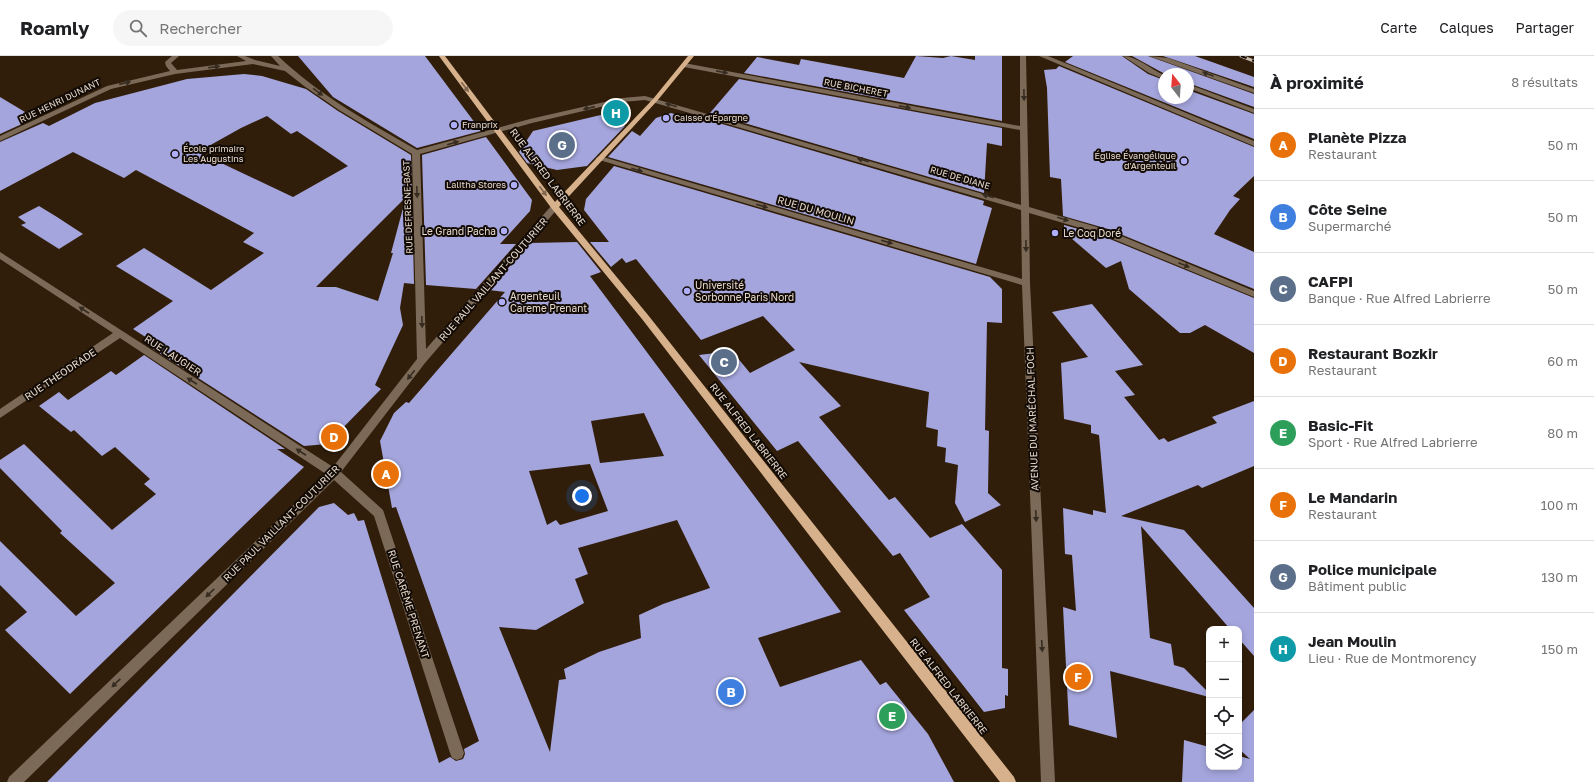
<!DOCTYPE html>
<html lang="fr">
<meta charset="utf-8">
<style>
body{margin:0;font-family:"Golos Text",sans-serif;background:#f6f6f6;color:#202124}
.controls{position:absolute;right:12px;bottom:12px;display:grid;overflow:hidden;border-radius:8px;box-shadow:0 2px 6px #0003}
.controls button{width:36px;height:36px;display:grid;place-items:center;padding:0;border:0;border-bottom:1px solid #e0e0e0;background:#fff;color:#202124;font:20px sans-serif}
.compass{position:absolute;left:1158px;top:12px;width:36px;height:36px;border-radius:50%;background:#fff;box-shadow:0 2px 6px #0003;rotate:343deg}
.you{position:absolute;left:582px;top:440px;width:14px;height:14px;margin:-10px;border:3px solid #fff;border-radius:50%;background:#1a73e8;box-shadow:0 0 0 6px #1a73e833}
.badge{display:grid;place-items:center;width:26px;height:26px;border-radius:50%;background:#111827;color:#fff;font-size:13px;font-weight:700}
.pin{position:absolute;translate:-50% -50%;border:2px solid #fff;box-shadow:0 1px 4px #0006}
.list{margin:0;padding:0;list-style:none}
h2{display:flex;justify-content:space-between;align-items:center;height:52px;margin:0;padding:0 16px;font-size:17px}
h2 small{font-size:13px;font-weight:400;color:#757577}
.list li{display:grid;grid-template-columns:26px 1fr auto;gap:12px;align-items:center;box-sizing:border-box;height:72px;padding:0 16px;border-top:1px solid #e0e0e0}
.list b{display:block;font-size:15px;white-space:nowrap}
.list p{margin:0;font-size:13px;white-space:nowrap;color:#757577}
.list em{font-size:13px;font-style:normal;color:#757577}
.icon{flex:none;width:22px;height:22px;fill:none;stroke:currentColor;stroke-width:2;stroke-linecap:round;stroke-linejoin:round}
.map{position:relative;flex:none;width:1254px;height:726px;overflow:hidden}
header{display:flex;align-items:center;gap:24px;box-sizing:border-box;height:56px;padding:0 20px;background:#fff;border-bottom:1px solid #e0e0e0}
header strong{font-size:19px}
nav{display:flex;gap:22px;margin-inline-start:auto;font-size:14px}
.search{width:280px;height:36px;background:#f6f6f6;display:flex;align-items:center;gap:10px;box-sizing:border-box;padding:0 14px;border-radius:22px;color:#757577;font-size:15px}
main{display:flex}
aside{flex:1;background:#fff}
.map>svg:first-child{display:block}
.building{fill:#a4a5dc;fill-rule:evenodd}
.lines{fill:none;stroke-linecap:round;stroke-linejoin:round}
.minor{fill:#7c6a58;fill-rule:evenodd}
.major{fill:#d7b18c;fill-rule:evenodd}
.rail-casing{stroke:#cabcaf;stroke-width:3}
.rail{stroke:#120a04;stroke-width:2;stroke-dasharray:6;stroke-linecap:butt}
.oneway{fill:#372c21}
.oneway2{fill:#7e664f}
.poi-dot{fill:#aeaefb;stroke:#120a04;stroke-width:1.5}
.labels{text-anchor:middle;stroke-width:4;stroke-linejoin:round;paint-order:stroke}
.far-street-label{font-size:9px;fill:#e7dace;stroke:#120a04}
.far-poi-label{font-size:9px;fill:#e7dace;stroke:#120a04;text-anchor:start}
.street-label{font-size:10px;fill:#e7dace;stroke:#120a04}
.poi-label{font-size:10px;fill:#e7dace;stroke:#120a04;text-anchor:start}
</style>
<header>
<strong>Roamly</strong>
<div class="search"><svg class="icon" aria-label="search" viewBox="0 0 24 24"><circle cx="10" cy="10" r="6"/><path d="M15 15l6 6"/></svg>Rechercher</div>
<nav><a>Carte</a><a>Calques</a><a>Partager</a></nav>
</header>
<main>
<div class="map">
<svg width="1254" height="726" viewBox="0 0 1254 726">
<rect width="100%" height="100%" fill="#311e0a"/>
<g class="building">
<polygon points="298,0 425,0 481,75 417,92 333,41"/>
<polygon points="916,0 943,2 951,0 975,4 975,0 1002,0 1002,65 744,17 757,1 799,9 801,3 904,22"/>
<polygon points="1073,0 1122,0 1148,18 1164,24 1164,42 1188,42 1188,34 1254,58 1254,83 1065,6"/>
<polygon points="1132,0 1148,0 1254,38 1254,51 1188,27 1188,18 1165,18"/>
<polygon points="1163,0 1195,0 1254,21 1254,31"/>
<polygon points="1059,10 1254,91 1254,120 1233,140 1240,143 1230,154 1214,178 1254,196 1254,233 1108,173 1063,160 1061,123 1050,121 1047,32 1044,14 1056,13"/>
<path d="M244,18L262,20L306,33L338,55L411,99L414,228L404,227L400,252L403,269L375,329L381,333L327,388L304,390L153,293L158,289L133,273L173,245L116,210L144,192L211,234L264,197L243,186L254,177L136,114L124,122L73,96L0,135V86L43,67L49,70L95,47L187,23ZM267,60L291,78L297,75L348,110L293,141L198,96L241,72ZM406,141L391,197H393L378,245L336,231H316Z"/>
<polygon points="739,23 1002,72 1002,90 987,87 984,137 710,57"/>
<polygon points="0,41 35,62 0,78"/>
<polygon points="671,57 703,66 705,63 984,145 983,149 992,152 976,208 608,101 632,75 640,80 656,62"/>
<polygon points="605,58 625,70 587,110 557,114 527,107 519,96 533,75"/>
<polygon points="486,81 532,144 530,155 500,188 516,188 476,233 426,229 422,99"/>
<polygon points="614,110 990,221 1002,233 1002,267 987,266 985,374 989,375 988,437 1001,449 965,466 955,447 958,409 945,406 946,392 937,390 938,374 926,371 929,336 799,306 841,350 819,361 889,444 895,441 930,482 962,468 1002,514 1002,612 1008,613 1008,640 1005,639 1005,652 984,656 904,554 930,541 900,497 893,500 798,385 777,395 699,299 732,295 750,317 795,294 763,260 701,284 636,203 626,207 622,202 611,211 590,186 609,186 584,154 586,143"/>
<polygon points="39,150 57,161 83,178 59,193 21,169 26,167 18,161"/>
<polygon points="1064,169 1100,179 1254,242 1254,297 1205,269 1190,277 1180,277 1129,233 1121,205 1106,212 1064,176"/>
<path d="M577,186L601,216L590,220L841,556L758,582L780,631L861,604L880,629L886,626L928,678L954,726H47L319,451L334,447L348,459L354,457L358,465L364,464L439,707L450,701L456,705L463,703L465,698L464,693L479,685L396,451L392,452L380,385L394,357L406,346L409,347L505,236L489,234L530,187ZM644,357L664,400L600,407L591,365ZM590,408L608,455L560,469L556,464L547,469L529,415ZM677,464L710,532L663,548L639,559L641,582L599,596L564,613L566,623L559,624L550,696L499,571L536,574L584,547L575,523L588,518L578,492Z"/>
<polygon points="1092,248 1143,309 1115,315 1135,339 1124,341 1159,384 1164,382 1168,386 1217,367 1212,361 1254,345 1254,410 1202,432 1198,429 1121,460 1184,474 1254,552 1254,600 1239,583 1239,573 1230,573 1141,470 1150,582 1171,588 1174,609 1184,612 1209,637 1209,641 1110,615 1117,682 1069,669 1063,551 1076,555 1072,499 1065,498 1063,452 1093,459 1093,454 1106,457 1099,379 1091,377 1091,369 1064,363 1061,307 1088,301 1052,256"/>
<polygon points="144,299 285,393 277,393 304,411 70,638 5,574 27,556 0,529 0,485 76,560 115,527 60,477 62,475 0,412 0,404 24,388 112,474 156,438 144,428 150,423 115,391 102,400 74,374 71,376 39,350 59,336 68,344 111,315 116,319"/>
<polygon points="1254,654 1254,726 1182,726 1184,684 1209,691 1209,711 1239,711 1239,700 1250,703 1239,693 1239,669"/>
</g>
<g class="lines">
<g class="minor">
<path d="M172,0H179L171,7L177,14L246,5L237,0H245L255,4L280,10L271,0H278C319,39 368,66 417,94L530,63L622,42L645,40L1021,149L1020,74L684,11L681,9L684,7L1020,70V0H1026L1029,151L1107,174L1254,235V241L1101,178L1029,157L1030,227L1055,726H1041L1022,229L596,103L597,101H603L1022,223L1021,154L645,44L622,46L532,67L420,98L426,293L552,149L555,148L559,151L425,307L341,416L383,454L464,697L462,702L457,704L452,702L450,697L374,460L334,424L24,726H7L9,721L326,418L120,282L0,362V353L113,277L0,203V196L333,411L417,303L412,98L339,54L304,30L285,15L253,8L175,18L111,33L0,85V80L107,30L170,15L166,10L165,6Z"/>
<polygon points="1039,0 1048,0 1254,85 1254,90"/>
<path d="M1123,0C1137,0 1150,13 1164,19V23L1149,17Z"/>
<polygon points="1149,0 1168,2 1254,33 1254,37"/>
<polygon points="1188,28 1254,53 1254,57 1188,32"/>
</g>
<polygon class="major" points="439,0 445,0 555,146 653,43 688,0 694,0 657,45 559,151 648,259 1014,721 1016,726 1000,726 642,263 552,153"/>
<defs>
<polyline id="rail" points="1241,0 1254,5"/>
</defs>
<use href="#rail" class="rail-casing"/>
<use href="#rail" class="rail"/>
</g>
<defs><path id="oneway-solid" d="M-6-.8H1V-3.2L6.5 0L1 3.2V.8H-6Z"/></defs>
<g class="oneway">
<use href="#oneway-solid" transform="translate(214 11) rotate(-7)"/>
<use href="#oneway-solid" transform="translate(722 16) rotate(11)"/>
<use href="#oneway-solid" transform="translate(1208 18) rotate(-160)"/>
<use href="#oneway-solid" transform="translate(125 27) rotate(-13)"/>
<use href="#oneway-solid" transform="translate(318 36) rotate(36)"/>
<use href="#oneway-solid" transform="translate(1024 39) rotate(89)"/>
<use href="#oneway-solid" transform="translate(671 49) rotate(-164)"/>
<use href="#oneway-solid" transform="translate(905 51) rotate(11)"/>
<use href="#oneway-solid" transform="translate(589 52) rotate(167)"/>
<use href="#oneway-solid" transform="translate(453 87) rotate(-16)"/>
<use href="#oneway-solid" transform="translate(863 104) rotate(-164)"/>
<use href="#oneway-solid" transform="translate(637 114) rotate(16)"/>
<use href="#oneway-solid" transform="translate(417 136) rotate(88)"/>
<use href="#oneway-solid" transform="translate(988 140) rotate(-164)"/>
<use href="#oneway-solid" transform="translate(762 150) rotate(16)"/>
<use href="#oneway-solid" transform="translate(1063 163) rotate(17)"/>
<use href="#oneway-solid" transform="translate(887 186) rotate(16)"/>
<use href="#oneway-solid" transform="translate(1026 190) rotate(89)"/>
<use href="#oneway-solid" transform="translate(1184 209) rotate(22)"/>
<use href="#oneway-solid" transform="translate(84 254) rotate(-147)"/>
<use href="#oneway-solid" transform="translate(422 266) rotate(88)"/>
<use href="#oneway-solid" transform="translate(411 319) rotate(128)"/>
<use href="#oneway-solid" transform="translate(192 325) rotate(-147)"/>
<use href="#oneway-solid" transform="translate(301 396) rotate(-147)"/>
<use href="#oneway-solid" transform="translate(1036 460) rotate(87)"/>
<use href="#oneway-solid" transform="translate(210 537) rotate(136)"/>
<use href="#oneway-solid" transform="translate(1042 590) rotate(87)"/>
<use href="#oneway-solid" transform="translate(116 627) rotate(136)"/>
</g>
<g class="oneway2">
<use href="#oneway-solid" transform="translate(465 31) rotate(53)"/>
<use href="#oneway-solid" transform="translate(543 135) rotate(53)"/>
</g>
<g class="poi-dot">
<circle cx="666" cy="62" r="4"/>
<circle cx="454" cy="69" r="4"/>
<circle cx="175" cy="98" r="4"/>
<circle cx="1184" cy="105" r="4"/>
<circle cx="514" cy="129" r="4"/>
<circle cx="504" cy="175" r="4"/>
<circle cx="1055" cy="177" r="4"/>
<circle cx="687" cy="235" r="4"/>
<circle cx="502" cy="246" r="4"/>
</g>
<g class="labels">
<g class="far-street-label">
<text transform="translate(856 32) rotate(11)" y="3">RUE BICHERET</text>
<text transform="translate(60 45) rotate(-26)" y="3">RUE HENRI DUNANT</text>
<text transform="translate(960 122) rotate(16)" y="3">RUE DE DIANE</text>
<text transform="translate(408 151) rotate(-92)" y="3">RUE DEFRESNE-BAST</text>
</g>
<g class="far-poi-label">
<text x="674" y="65">Caisse d'Épargne</text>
<text x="462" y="72">Franprix</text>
<text x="183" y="96">École primaire<tspan x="183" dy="10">Les Augustins</tspan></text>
<text x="1176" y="103" text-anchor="end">Église Évangélique<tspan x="1176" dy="10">d'Argenteuil</tspan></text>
<text x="506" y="132" text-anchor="end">Lalitha Stores</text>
</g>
<g class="street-label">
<text transform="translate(548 121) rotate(53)" y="4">RUE ALFRED LABRIERRE</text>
<text transform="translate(816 154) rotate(16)" y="4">RUE DU MOULIN</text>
<text transform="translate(493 223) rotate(-49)" y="4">RUE PAUL VAILLANT-COUTURIER</text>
<text transform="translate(173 299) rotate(33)" y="4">RUE LAUGIER</text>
<text transform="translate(60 318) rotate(-34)" y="4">RUE THEODRADE</text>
<text transform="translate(1032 363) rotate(-92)" y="4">AVENUE DU MARÉCHAL FOCH</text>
<text transform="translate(749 375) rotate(52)" y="4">RUE ALFRED LABRIERRE</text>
<text transform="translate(281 467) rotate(-45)" y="4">RUE PAUL VAILLANT-COUTURIER</text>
<text transform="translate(409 548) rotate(72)" y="4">RUE CARÊME PRENANT</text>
<text transform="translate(949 630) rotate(52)" y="4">RUE ALFRED LABRIERRE</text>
</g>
<g class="poi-label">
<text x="496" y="179" text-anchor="end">Le Grand Pacha</text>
<text x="1063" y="181">Le Coq Doré</text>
<text x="695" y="233">Université<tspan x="695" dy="12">Sorbonne Paris Nord</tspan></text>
<text x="510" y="244">Argenteuil<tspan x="510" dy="12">Careme Prenant</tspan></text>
</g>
</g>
</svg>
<div class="controls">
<button>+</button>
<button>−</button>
<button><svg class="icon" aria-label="locate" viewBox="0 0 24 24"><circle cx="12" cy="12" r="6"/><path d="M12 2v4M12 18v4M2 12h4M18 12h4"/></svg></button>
<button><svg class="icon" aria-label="layers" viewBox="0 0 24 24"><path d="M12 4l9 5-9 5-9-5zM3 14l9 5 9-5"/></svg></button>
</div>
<svg class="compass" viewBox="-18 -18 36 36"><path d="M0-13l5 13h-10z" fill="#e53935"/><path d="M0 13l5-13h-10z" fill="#757577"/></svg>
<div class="you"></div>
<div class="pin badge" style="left:386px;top:418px;background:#e8710a">A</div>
<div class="pin badge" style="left:731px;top:636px;background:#3f7fe0">B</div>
<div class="pin badge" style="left:724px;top:306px;background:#5c6f8a">C</div>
<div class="pin badge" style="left:334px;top:381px;background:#e8710a">D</div>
<div class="pin badge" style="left:892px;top:660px;background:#2e9e5b">E</div>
<div class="pin badge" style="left:1078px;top:621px;background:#e8710a">F</div>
<div class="pin badge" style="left:562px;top:89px;background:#5c6f8a">G</div>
<div class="pin badge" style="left:616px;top:57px;background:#0f9aa8">H</div>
</div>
<aside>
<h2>À proximité<small>8 résultats</small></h2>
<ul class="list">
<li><span class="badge" style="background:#e8710a">A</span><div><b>Planète Pizza</b><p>Restaurant</p></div><em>50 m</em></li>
<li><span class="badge" style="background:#3f7fe0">B</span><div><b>Côte Seine</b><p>Supermarché</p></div><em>50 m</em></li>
<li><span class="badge" style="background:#5c6f8a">C</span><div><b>CAFPI</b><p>Banque · Rue Alfred Labrierre</p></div><em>50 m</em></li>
<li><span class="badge" style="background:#e8710a">D</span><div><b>Restaurant Bozkir</b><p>Restaurant</p></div><em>60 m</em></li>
<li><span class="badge" style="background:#2e9e5b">E</span><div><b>Basic-Fit</b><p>Sport · Rue Alfred Labrierre</p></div><em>80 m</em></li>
<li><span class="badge" style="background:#e8710a">F</span><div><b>Le Mandarin</b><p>Restaurant</p></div><em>100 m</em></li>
<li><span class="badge" style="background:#5c6f8a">G</span><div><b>Police municipale</b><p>Bâtiment public</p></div><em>130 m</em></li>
<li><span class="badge" style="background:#0f9aa8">H</span><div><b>Jean Moulin</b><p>Lieu · Rue de Montmorency</p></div><em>150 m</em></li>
</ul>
</aside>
</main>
